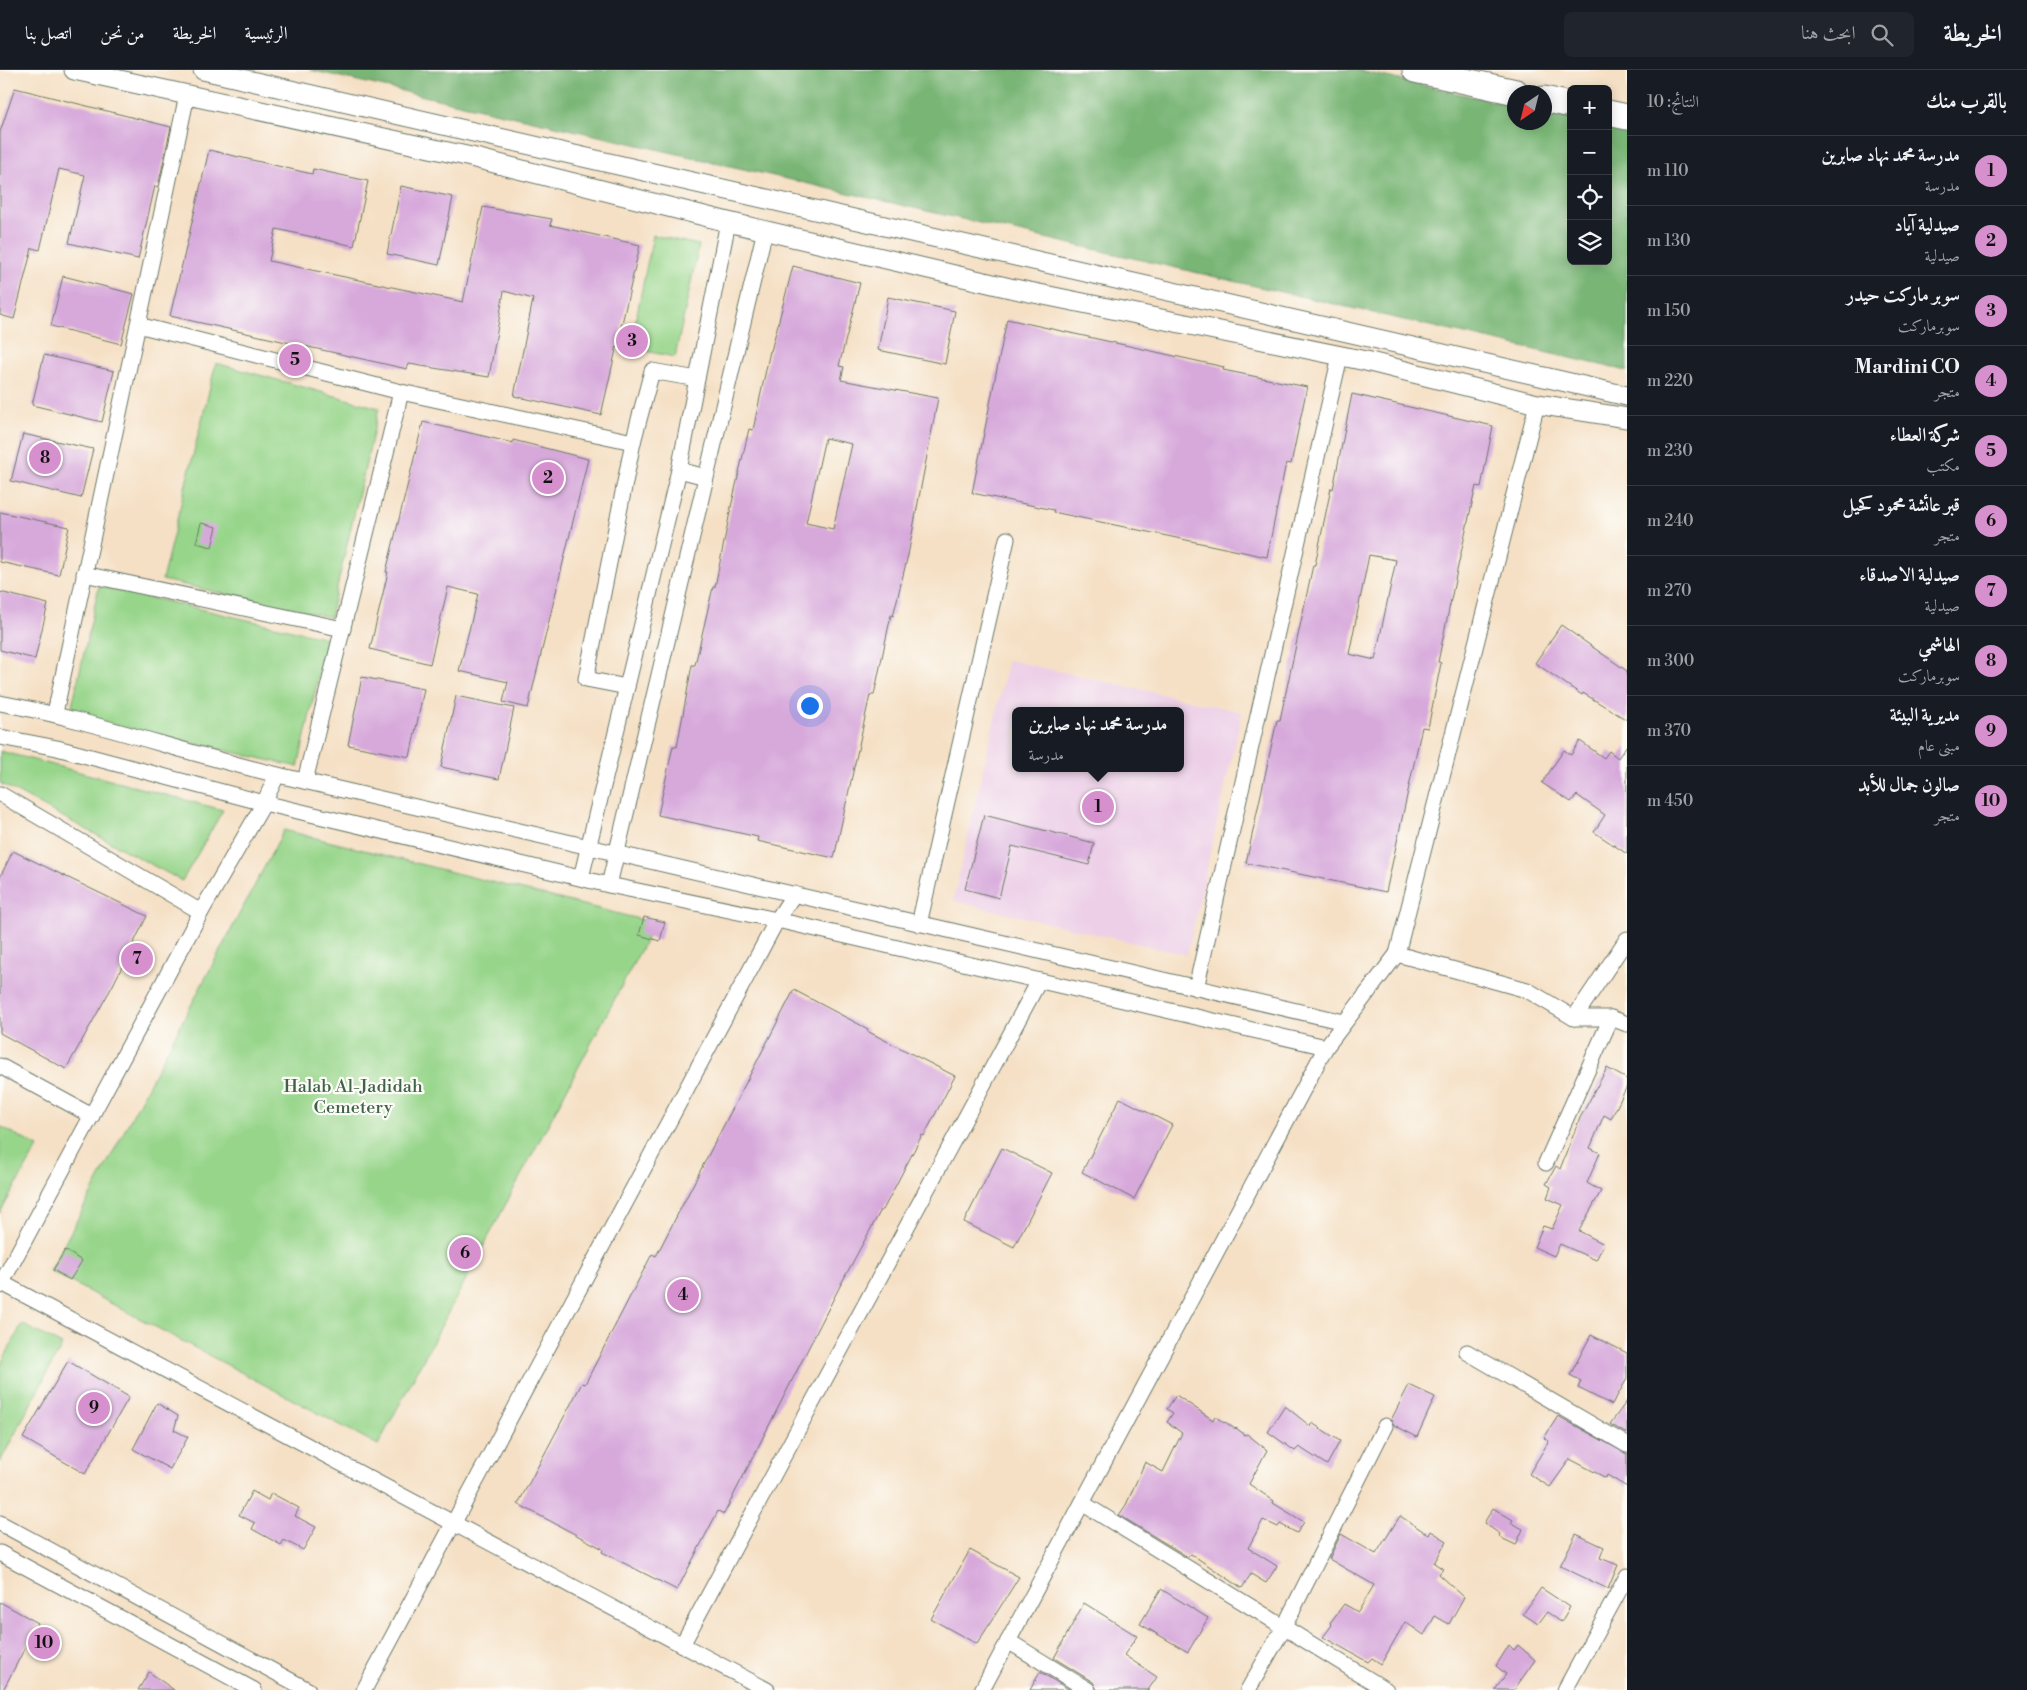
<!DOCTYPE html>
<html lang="ar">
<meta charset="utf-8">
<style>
body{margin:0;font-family:"Libre Bodoni",Amiri,serif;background:#20242c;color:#f1f3f6;direction:rtl}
.controls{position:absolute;right:15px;top:15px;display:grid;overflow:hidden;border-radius:8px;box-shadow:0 2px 12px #0003}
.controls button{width:45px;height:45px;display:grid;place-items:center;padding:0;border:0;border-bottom:1px solid #363941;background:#171b24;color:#f1f3f6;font:25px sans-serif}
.compass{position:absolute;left:1507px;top:15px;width:45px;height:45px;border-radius:50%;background:#171b24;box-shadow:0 2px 12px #0003;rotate:215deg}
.you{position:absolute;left:809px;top:635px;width:18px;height:18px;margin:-12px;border:4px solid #fff;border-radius:50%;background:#1a73e8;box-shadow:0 0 0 8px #1a73e833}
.badge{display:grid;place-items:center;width:32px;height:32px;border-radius:50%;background:#d690ce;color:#111;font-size:16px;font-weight:700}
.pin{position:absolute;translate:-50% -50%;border:2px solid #fff;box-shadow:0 1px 5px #0006}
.popup{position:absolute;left:1012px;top:637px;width:172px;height:65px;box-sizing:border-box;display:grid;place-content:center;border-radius:8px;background:#171b24;filter:drop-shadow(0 1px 4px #0005);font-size:16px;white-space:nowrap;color:#9ea1a6}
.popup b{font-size:19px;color:#f1f3f6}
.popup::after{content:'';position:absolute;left:50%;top:100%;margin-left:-10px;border:10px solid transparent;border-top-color:#171b24}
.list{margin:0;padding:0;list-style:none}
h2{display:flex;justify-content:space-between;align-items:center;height:65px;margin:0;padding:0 20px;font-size:21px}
h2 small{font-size:16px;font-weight:400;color:#9ea1a6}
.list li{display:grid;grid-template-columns:32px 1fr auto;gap:15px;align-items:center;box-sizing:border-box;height:70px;padding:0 20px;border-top:1px solid #363941}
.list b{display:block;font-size:19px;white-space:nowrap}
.list p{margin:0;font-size:16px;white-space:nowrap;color:#9ea1a6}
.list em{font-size:16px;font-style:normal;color:#9ea1a6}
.icon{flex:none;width:28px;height:28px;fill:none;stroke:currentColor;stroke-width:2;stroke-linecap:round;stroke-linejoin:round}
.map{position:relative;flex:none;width:1627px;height:1620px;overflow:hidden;direction:ltr}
header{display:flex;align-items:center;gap:30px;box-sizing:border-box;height:70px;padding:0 25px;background:#171b24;border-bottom:1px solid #363941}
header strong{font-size:24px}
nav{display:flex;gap:28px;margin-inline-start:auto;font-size:18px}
.search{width:350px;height:45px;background:#20242c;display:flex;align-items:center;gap:12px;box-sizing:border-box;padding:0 18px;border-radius:8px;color:#9ea1a6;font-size:19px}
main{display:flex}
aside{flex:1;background:#171b24}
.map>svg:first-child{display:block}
.built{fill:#edd0e8;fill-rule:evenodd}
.green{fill:#97d58a;stroke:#5b895f}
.forest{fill:#79b676;stroke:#4c7a55}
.building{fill:#d7a9db;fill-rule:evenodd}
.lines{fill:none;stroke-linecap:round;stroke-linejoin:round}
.minor-casing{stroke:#6a7667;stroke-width:17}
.tertiary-casing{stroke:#6a7667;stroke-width:21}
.trunk-casing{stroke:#6a7667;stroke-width:27}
.minor{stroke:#fff;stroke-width:15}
.tertiary{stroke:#fff;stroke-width:19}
.trunk{stroke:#fff;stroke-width:25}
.labels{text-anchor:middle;stroke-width:4.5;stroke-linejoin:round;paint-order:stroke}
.park-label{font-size:18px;fill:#3d634a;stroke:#fdfcf7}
</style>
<header>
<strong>الخريطة</strong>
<div class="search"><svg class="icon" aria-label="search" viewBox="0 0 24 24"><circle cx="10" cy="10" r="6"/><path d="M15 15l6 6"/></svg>ابحث هنا</div>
<nav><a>الرئيسية</a><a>الخريطة</a><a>من نحن</a><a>اتصل بنا</a></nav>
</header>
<main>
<aside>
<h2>بالقرب منك<small>النتائج: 10</small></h2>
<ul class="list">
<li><span class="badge">1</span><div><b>مدرسة محمد نهاد صابرين</b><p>مدرسة</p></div><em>110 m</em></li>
<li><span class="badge">2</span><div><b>صيدلية آياد</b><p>صيدلية</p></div><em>130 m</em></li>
<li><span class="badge">3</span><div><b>سوبر ماركت حيدر</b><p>سوبرماركت</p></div><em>150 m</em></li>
<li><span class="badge">4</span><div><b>Mardini CO</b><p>متجر</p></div><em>220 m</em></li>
<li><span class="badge">5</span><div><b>شركة العطاء</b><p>مكتب</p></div><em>230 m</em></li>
<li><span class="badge">6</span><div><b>قبر عائشة محمود كحيل</b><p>متجر</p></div><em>240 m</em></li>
<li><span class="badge">7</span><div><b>صيدلية الاصدقاء</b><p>صيدلية</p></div><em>270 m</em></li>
<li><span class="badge">8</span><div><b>الهاشمي</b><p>سوبرماركت</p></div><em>300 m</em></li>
<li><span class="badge">9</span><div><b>مديرية البيئة</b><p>مبنى عام</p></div><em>370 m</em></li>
<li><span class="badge">10</span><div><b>صالون جمال للأبد</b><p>متجر</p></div><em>450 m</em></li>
</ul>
</aside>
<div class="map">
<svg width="1627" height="1620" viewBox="0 0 1627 1620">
<rect width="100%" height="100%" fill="#fdfcf7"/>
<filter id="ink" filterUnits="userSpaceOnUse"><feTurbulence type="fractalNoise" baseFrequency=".02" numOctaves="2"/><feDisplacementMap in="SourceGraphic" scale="10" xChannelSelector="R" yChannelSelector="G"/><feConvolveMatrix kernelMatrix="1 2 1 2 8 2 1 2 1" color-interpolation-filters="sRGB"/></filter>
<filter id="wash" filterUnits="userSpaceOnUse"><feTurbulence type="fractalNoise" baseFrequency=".0096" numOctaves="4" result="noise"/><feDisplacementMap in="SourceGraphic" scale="20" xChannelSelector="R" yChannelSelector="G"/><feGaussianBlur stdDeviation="1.12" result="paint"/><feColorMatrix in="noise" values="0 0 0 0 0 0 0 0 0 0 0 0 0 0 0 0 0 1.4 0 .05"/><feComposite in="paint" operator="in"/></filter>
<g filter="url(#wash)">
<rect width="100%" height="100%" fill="#f5e0c5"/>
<path class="built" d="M1008,590L1242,642L1187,885L953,831ZM1016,641H1180V698H1016Z"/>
<g class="green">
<polygon points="653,165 699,175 675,287 630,278"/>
<polygon points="216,293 379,338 330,547 162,510"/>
<polygon points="99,516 327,568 298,697 70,645"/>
<polygon points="0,681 223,740 182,811 0,713"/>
<polygon points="284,760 655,853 378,1375 50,1201"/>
<polygon points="0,1056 38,1077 0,1143"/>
<polygon points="22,1254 62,1275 0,1392 0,1296"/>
</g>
<polygon class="forest" points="310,0 1356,0 1514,36 1514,52 1544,52 1545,43 1571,49 1571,191 1608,191 1608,57 1627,62 1627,301"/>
<g id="blocks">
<g class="building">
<polygon points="15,18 171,57 158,117 155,116 138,189 69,173 85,105 59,99 40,180 32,178 14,249 0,245 0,62"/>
<polygon points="209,80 312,104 313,99 368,111 354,176 276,159 269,191 463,232 483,137 552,149 550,155 640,175 601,345 514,326 533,229 504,221 489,307 409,294 407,299 170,246"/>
<polygon points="401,116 453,127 439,195 387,184"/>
<path d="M793,196L860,213L839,296L844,297L841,310L938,328L908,485L893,546L891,545L874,625H870L834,788L757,771L758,767L658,745L673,676L677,677L692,595H695L713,517H715L731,437L749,359L753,360L770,281H771ZM825,368L852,374L833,459L806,453Z"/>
<polygon points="63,206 134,224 121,274 51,256"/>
<polygon points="888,227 955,241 945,294 878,280"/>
<polygon points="1007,249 1224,297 1223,300 1307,317 1291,394 1286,393 1267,487 1053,442 1054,440 972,423"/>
<polygon points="44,285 114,301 102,352 32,335"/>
<path d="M1352,324L1493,356L1481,417L1476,416L1458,496L1438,592L1441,593L1428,658L1422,657L1386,822L1246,793L1277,650H1280L1313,495H1315L1331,418L1333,419ZM1369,485L1396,490L1375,590L1349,584Z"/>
<polygon points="423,352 513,373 513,370 588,389 528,638 503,632 508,612 459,601 478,524 448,517 430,594 370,579 388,502 386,502"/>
<polygon points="23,364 93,379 81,428 11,411"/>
<polygon points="0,442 69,457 59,505 0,492"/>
<polygon points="201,453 217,457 212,477 196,473"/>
<polygon points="0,522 48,534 35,589 0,580"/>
<polygon points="1561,555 1627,601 1627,650 1583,623 1582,625 1535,593"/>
<polygon points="362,607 424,619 410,687 348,675"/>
<polygon points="456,626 514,638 499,709 441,697"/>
<polygon points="1580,671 1604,688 1609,681 1618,688 1627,675 1627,784 1594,762 1605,745 1577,725 1571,732 1542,713 1564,680 1571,685"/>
<polygon points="984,745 1094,773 1089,795 1012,776 999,828 965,819"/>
<polygon points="13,781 147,846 113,915 66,999 0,963 0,807"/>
<polygon points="644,847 665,852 660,871 639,865"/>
<polygon points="794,920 868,959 867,961 955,1006 924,1066 922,1065 883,1140 881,1140 842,1212 724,1444 718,1441 677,1520 602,1482 603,1479 518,1434 582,1313 585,1314 652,1184 656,1186"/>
<polygon points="1607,998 1627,1009 1627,1016 1611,1049 1604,1045 1590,1078 1600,1083 1587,1113 1601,1121 1579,1161 1604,1174 1596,1190 1560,1174 1554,1186 1534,1177 1543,1156 1552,1159 1563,1135 1547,1128 1551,1117 1546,1114 1556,1096 1560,1099 1580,1048"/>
<polygon points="1120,1028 1172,1055 1134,1129 1082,1102"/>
<polygon points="1002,1078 1052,1103 1014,1177 964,1152"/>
<polygon points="65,1180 82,1191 70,1210 53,1200"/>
<polygon points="1591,1265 1627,1283 1627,1309 1612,1335 1578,1318 1581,1311 1570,1305"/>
<polygon points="68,1291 129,1327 85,1404 23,1368"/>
<polygon points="1409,1315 1435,1327 1417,1367 1394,1355 1391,1350"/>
<polygon points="1176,1325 1213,1350 1215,1346 1224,1353 1225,1352 1235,1359 1236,1358 1245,1365 1247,1364 1267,1380 1249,1414 1274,1431 1273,1433 1304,1452 1297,1463 1280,1454 1278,1457 1263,1450 1248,1478 1277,1496 1266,1513 1251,1504 1242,1518 1191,1484 1188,1487 1119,1445 1126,1435 1145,1392 1163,1402 1182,1363 1167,1352 1173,1343 1167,1339"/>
<polygon points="1627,1331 1627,1364 1610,1354"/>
<polygon points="157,1333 178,1346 174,1360 188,1367 170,1399 133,1379"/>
<polygon points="1285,1336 1310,1356 1312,1353 1340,1371 1327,1395 1299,1377 1295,1381 1268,1362"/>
<polygon points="1558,1346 1627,1384 1627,1417 1607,1405 1606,1408 1570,1389 1550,1417 1529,1404 1549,1371 1544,1368"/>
<polygon points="252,1421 268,1430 271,1423 299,1438 295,1446 316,1457 303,1480 284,1470 281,1475 252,1459 255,1453 239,1445"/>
<polygon points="1493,1438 1513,1450 1511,1453 1523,1459 1516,1475 1499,1467 1500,1464 1484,1453"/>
<polygon points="1400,1446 1429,1465 1431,1461 1447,1471 1434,1493 1443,1499 1439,1504 1464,1527 1449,1554 1435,1546 1424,1565 1405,1552 1381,1594 1372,1588 1368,1592 1323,1567 1332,1555 1330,1553 1344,1534 1358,1542 1374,1515 1329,1489 1341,1464 1376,1484"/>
<polygon points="1576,1464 1604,1477 1600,1488 1618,1495 1608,1519 1560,1496"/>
<polygon points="970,1480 1019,1507 977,1574 931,1549"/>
<polygon points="1541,1518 1570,1537 1561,1552 1547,1542 1538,1554 1523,1544"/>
<polygon points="1161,1519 1208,1548 1188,1582 1140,1554"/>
<polygon points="0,1532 38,1553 3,1620 0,1620"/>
<polygon points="1084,1533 1137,1566 1124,1585 1157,1607 1148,1620 1097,1620 1093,1612 1054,1588"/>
<polygon points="1509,1575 1514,1580 1518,1575 1535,1590 1514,1620 1495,1620 1506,1604 1496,1596"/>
<polygon points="149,1602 174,1620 138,1620"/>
<polygon points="1040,1602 1070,1620 1030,1620"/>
</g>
</g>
</g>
<g filter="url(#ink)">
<use href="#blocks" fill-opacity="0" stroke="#6a7667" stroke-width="1"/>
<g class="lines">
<defs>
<g id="minor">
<polyline points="138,255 401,322 305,711"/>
<polyline points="401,322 633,372 652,301 697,309"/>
<polyline points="679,400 706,407"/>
<polyline points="84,504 343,559"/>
<polyline points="627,617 586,609 633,372"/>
<path d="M0,633C96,651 187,684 282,706C637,787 990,870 1344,952"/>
<polyline points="55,643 187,25"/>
<polyline points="0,667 57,678 264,733 609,815 777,850 1326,977"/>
<polyline points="0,724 201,842"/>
<polyline points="581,808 679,400 728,152"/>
<polyline points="609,815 765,160"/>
<polyline points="919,854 1007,469"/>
<polyline points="1397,884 1527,920 1574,948 1627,869"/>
<polyline points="1196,918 1340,286"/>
<polyline points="1574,948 1611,948 1627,954"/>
<polyline points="0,996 92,1046"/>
<polyline points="1546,1093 1611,948"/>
<polyline points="2,1213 767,1620"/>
<polyline points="0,1216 201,842 264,733 277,705"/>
<polyline points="1467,1282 1627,1375"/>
<polyline points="1082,1433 1386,1620"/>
<polyline points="0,1453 308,1620"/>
<polyline points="0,1483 254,1620"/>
<polyline points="1008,1571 1088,1620"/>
<polyline points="682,1575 1039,911"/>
<polyline points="364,1620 777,850 794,824"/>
<polyline points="982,1620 1326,977 1397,884 1537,334"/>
<polyline points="1248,1620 1284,1557 1385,1356"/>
<polyline points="1565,1620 1627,1506"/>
</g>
<g id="tertiary">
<polyline points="74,0 471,87 728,152 1010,218 1366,291 1537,334 1627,348"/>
<polyline points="203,0 1627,326"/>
</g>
<g id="trunk">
<polyline points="1415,0 1516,22"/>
<polyline points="1544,29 1571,35"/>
<polyline points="1608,43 1627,47"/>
</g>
</defs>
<use href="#minor" class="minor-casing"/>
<use href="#tertiary" class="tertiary-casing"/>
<use href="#trunk" class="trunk-casing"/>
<use href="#minor" class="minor"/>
<use href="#tertiary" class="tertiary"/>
<use href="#trunk" class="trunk"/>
</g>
</g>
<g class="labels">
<g class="park-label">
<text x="353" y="1022">Halab Al-Jadidah<tspan x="353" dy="21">Cemetery</tspan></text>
</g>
</g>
</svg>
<div class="controls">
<button>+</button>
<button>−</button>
<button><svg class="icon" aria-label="locate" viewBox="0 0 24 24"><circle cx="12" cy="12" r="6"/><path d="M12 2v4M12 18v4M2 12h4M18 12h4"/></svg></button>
<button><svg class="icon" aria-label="layers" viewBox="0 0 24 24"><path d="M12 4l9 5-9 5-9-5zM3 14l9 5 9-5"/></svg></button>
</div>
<svg class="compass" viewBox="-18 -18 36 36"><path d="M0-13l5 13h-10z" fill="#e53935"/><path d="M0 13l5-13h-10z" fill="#9ea1a6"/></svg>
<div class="you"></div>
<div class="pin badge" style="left:1098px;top:737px">1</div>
<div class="popup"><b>مدرسة محمد نهاد صابرين</b>مدرسة</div>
<div class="pin badge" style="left:548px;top:408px">2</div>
<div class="pin badge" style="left:632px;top:271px">3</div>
<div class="pin badge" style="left:683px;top:1225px">4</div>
<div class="pin badge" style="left:295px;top:290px">5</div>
<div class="pin badge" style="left:465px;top:1183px">6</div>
<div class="pin badge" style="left:137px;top:889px">7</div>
<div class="pin badge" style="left:45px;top:388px">8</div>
<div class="pin badge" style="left:94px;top:1338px">9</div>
<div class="pin badge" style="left:44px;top:1573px">10</div>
</div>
</main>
